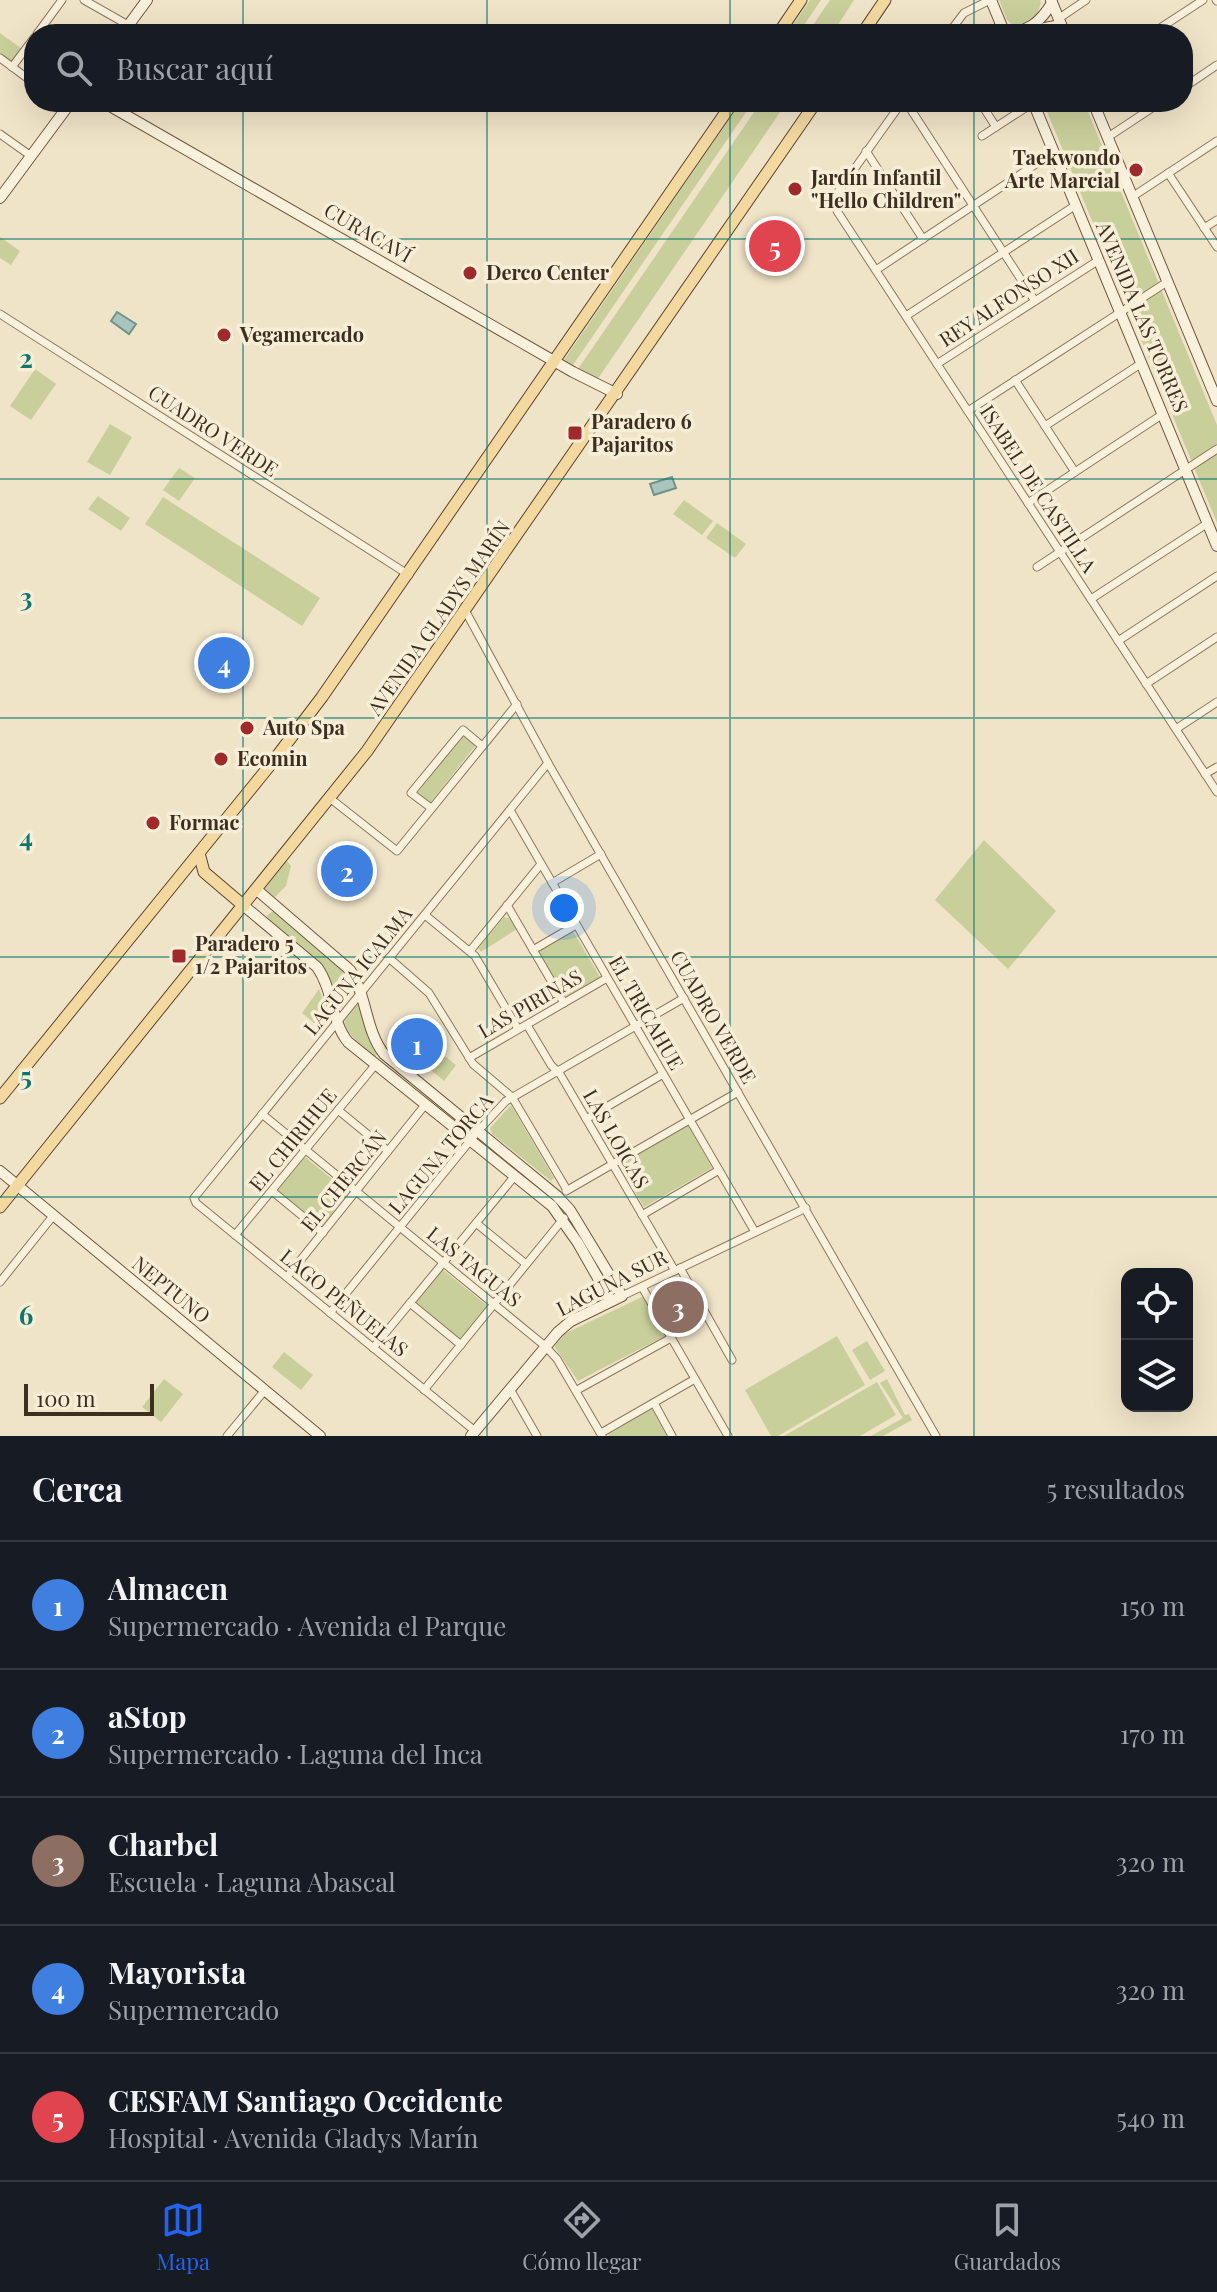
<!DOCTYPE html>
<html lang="es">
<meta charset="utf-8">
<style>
body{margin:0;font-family:"Playfair Display",serif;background:#242831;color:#f1f3f6}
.controls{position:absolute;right:24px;bottom:24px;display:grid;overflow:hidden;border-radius:16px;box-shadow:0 8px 32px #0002}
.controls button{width:72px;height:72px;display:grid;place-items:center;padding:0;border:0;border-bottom:2px solid #363941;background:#171b24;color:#f1f3f6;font:40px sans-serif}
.scale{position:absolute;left:24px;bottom:20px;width:130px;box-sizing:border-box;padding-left:8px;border:4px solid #3d2e20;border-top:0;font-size:22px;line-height:28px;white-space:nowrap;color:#3d2e20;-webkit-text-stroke:6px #f7eed8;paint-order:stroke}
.you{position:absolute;left:564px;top:908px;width:28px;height:28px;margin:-20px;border:6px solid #fff;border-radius:50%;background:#1a73e8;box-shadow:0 0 0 12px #1a73e833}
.badge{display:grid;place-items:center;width:52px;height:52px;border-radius:50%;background:#2563eb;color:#fff;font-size:26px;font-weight:700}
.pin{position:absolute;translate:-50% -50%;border:4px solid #fff;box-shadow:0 2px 8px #0006}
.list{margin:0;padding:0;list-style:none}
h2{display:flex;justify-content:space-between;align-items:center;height:104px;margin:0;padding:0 32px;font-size:34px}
h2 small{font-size:26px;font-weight:400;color:#9ea1a6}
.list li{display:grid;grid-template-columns:52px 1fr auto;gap:24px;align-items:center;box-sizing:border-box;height:128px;padding:0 32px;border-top:2px solid #363941}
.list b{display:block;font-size:30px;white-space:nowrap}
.list p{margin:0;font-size:26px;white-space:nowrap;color:#9ea1a6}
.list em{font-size:26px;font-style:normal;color:#9ea1a6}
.icon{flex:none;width:44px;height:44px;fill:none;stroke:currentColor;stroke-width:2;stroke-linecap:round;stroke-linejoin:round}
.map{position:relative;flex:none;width:1217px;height:1436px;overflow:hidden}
.search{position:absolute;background:#171b24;box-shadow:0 8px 32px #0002;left:24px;right:24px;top:24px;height:88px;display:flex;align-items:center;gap:20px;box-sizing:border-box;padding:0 28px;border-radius:32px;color:#9ea1a6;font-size:30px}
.sheet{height:744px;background:#171b24}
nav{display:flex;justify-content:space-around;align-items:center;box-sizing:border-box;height:112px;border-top:2px solid #363941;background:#171b24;font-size:22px;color:#9ea1a6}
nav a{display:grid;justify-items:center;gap:4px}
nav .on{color:#2563eb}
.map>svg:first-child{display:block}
.green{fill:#c9cf9b}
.water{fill:#a9c4bc;stroke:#6f938a;stroke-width:2}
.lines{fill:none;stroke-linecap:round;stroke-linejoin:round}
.street-casing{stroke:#8d765c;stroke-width:9}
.secondary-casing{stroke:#6f573f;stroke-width:12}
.primary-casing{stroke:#5b4430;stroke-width:13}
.street{stroke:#faf1dc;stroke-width:7}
.secondary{stroke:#faf1dc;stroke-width:10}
.primary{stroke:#f3d9a0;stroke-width:11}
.grid{fill:none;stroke:#0f766e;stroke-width:2;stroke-opacity:0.55}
.poi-dot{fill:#9e2a2b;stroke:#f7eed8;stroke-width:3}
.labels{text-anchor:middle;stroke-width:7;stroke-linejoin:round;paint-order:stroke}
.poi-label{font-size:20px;font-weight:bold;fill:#3d2e20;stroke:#f7eed8;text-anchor:start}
.street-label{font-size:20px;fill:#3d2e20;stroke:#f7eed8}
.grid-label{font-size:26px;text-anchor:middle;font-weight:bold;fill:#0f766e;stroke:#f7eed8;stroke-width:7;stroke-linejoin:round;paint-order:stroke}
</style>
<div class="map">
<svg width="1217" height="1436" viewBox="0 0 1217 1436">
<rect width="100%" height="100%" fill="#f0e4c8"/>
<g class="green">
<polygon points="810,0 821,0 798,34 787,34"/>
<polygon points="830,0 854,0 832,34 807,34"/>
<polygon points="999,0 1040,0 1041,3 1035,21 1014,26 1007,20"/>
<polygon points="0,33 22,49 12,63 0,54"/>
<polygon points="741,102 753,102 573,365 564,360"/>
<polygon points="761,102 787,102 597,380 578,369"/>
<polygon points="1043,102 1084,102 1217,425 1217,523"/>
<polygon points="0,237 20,251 11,265 0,258"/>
<polygon points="35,369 56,384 31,420 10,406"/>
<polygon points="110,424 132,437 110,475 87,462"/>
<polygon points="179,468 195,478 179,501 163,490"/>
<polygon points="98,496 130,518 121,531 88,509"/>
<polygon points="163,497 320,598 302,626 145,524"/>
<polygon points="684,500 713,521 702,535 673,514"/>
<polygon points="717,523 746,544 735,558 706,538"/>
<polygon points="463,735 476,745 430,803 417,793"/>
<polygon points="984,840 1056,911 1008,969 935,900"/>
<polygon points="286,860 291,866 286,886 275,897 264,889"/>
<polygon points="276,910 348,973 354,990 341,1007 336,1003 326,970 268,921 267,915"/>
<polygon points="504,917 509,918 517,929 481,952 478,948"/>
<polygon points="573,931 600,977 565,997 538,950"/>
<polygon points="319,989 328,1014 319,1027 302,1013"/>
<path d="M359,1002L371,1042L378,1053L375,1057C362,1046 348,1037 344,1020Z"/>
<polygon points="427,1042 456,1065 444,1081 415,1057"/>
<polygon points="511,1105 554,1178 551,1181 492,1134 490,1128"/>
<polygon points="688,1125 712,1168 644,1207 619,1165"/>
<polygon points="305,1157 348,1192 323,1226 277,1191"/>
<polygon points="442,1269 489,1307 462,1341 415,1303"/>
<polygon points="644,1296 665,1336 578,1381 554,1346 564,1334"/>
<polygon points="837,1336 865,1385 778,1436 771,1436 745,1390"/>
<polygon points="867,1341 885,1371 870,1380 852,1350"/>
<polygon points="284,1352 313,1375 301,1390 272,1367"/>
<polygon points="164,1379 183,1394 161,1422 142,1407"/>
<polygon points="887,1379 905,1415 909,1414 912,1420 883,1436 871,1436 903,1418 880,1383"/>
<polygon points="877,1382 896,1415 860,1436 784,1436"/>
<polygon points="651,1407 667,1436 609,1436 607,1432"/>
</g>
<g class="water">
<polygon points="117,312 136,324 129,334 111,321"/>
<polygon points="672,477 676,488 654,495 650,484"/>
</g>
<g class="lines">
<defs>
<g id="street">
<polyline points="84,0 128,25"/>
<polyline points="1216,0 1217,1"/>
<polyline points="1058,19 1086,0"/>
<polyline points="37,34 62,0"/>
<polyline points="948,34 964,13 990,0"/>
<polyline points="1151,34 1203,0"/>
<polyline points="0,58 34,83"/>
<polyline points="12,67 34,38"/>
<polyline points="1183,88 1217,65"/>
<polyline points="902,102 838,192 836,199 837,211 1217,792"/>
<polyline points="906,102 1035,301"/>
<polyline points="980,102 996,127"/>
<polyline points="0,134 31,156"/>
<polyline points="982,136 1033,103"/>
<polyline points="1108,137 1161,102"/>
<polyline points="866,151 923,239"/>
<polyline points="1168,173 1217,247"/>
<polyline points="1132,197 1217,141"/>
<polyline points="1204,228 1217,220"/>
<polyline points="876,270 1054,152"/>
<polyline points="0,314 409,575"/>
<polyline points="906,316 1076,205"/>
<polyline points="937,364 1099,260"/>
<polyline points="1015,380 1075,472"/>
<polyline points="968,411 1167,282"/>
<polyline points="1045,426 1142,363"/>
<polyline points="1028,503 1163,414"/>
<polyline points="1037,567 1217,449"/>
<polyline points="1091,599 1208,523"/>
<polyline points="466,612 548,763 936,1436"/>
<polyline points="1118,641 1217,576"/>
<polyline points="1146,684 1217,637"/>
<polyline points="1176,729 1217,702"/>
<polyline points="1205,774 1217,767"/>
<polyline points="331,799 397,851 517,704"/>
<polyline points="431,808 411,793 463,730 482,746"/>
<polyline points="510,810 755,1232"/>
<polyline points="552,883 601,854"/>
<polyline points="507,905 564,1003"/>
<polyline points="425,915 475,956 518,1029"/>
<polyline points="533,950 576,925"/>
<polyline points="470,951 541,864"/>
<polyline points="389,958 429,993 473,1064 512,1097 567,1190"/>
<polyline points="527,1025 551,1065 560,1074 675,1271"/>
<polyline points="469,1058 607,978"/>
<polyline points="338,1110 388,1151"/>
<polyline points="262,1114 545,1346 557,1359 602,1436"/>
<polyline points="586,1119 663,1074"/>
<polyline points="272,1191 323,1233"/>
<polyline points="566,1191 738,1092"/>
<polyline points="642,1215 719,1170"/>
<polyline points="476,1223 526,1264"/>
<polyline points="235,1235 376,1064"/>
<polyline points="680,1268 732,1360"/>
<polyline points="287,1277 425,1105"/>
<polyline points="0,1282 53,1216"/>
<polyline points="642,1287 728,1436"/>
<polyline points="622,1296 806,1208"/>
<polyline points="410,1303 461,1345"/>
<polyline points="330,1313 478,1131 506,1101 684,998"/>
<polyline points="373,1348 514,1177"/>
<polyline points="510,1389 537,1436"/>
<polyline points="424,1390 564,1218"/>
<polyline points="577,1390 671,1338"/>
<polyline points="654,1403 672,1436"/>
<polyline points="475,1431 196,1203 194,1198 548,763"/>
<polyline points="601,1433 695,1379"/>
<polyline points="227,1436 265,1390"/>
</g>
<g id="secondary">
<polyline points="991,0 1005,34"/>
<polyline points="1051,0 1065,34"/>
<path d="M1003,30C1026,36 1041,21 1052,3"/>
<polyline points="122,34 147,0"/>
<polyline points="1034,34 1045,28 1061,25"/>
<polyline points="103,102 573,372 617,394"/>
<polyline points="1033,102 1217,546"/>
<polyline points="1093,102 1217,401"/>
<polyline points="0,198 71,102"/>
<path d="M257,890L350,970C367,995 365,1030 384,1054L557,1196L570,1210L622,1296L571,1321L558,1332L471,1436"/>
<path d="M244,906L317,967C333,989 331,1021 348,1042L552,1206L578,1243L611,1301"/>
<polyline points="0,1171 320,1436"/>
</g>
<g id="primary">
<polyline points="778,34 801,0"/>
<polyline points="862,34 885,0"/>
<polyline points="199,853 204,872 244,906"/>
<polyline points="0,1098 271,764 322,697 733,102"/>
<polyline points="0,1207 367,751 816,102"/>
</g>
</defs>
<use href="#street" class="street-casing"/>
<use href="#secondary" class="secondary-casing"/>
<use href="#primary" class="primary-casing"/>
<use href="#street" class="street"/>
<use href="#secondary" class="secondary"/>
<use href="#primary" class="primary"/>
</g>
<path class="grid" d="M243,0V34M487,0V34M730,0V34M974,0V34M243,102V1436M487,102V1436M730,102V1436M974,102V1436M0,239H1217M0,479H1217M0,718H1217M0,957H1217M0,1197H1217"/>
<g class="poi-dot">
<circle cx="1136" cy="170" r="8"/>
<circle cx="795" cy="189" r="8"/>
<circle cx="470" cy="273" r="8"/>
<circle cx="224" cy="335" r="8"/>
<rect x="567" y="425" width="16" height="16" rx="4"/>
<circle cx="247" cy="728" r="8"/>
<circle cx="221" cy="759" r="8"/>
<circle cx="153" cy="823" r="8"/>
<rect x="171" y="948" width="16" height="16" rx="4"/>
</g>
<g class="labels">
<g class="poi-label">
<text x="1120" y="165" text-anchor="end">Taekwondo<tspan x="1120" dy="23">Arte Marcial</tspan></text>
<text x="811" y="185">Jardín Infantil<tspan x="811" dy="23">"Hello Children"</tspan></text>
<text x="486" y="280">Derco Center</text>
<text x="240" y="342">Vegamercado</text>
<text x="591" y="429">Paradero 6<tspan x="591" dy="23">Pajaritos</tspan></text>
<text x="263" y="735">Auto Spa</text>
<text x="237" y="766">Ecomin</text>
<text x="169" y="830">Formac</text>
<text x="195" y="951">Paradero 5<tspan x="195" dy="23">1/2 Pajaritos</tspan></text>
</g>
<g class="street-label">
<text transform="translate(368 233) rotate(30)" y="7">CURACAVÍ</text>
<text transform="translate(1009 298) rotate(-33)" y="7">REY ALFONSO XII</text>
<text transform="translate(1142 317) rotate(67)" y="7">AVENIDA LAS TORRES</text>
<text transform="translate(213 431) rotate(33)" y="7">CUADRO VERDE</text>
<text transform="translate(1038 489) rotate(57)" y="7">ISABEL DE CASTILLA</text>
<text transform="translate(439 618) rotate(-55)" y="7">AVENIDA GLADYS MARÍN</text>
<text transform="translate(358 971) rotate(-51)" y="7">LAGUNA ICALMA</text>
<text transform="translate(530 1004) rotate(-30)" y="7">LAS PIRINAS</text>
<text transform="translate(646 1013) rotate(60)" y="7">EL TRICAHUE</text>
<text transform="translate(713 1017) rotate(60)" y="7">CUADRO VERDE</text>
<text transform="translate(616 1139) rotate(60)" y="7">LAS LOICAS</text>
<text transform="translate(293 1140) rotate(-51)" y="7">EL CHIRIHUE</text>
<text transform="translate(441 1154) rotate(-50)" y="7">LAGUNA TORCA</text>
<text transform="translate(344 1181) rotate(-51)" y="7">EL CHERCÁN</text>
<text transform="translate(474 1267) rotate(39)" y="7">LAS TAGUAS</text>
<text transform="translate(612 1283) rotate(-27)" y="7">LAGUNA SUR</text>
<text transform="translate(171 1290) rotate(39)" y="7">NEPTUNO</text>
<text transform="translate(344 1303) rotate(39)" y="7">LAGO PEÑUELAS</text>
</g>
</g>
<g class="grid-label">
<text x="26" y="368">2</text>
<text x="26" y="607">3</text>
<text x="26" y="847">4</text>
<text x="26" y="1086">5</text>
<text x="26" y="1325">6</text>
</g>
</svg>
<div class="controls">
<button><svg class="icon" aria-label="locate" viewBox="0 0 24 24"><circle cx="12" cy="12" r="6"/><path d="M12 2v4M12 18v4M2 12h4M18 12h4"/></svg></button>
<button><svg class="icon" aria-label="layers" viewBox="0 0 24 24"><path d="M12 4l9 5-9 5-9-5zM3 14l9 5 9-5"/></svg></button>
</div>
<div class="scale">100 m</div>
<div class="you"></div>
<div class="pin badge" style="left:417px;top:1044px;background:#3f7fe0">1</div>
<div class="pin badge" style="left:347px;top:871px;background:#3f7fe0">2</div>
<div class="pin badge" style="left:678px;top:1307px;background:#8d6e63">3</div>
<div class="pin badge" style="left:224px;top:663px;background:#3f7fe0">4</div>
<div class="pin badge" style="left:775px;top:246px;background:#e0444e">5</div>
<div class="search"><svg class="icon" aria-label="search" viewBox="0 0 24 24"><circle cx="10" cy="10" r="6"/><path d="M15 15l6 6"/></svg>Buscar aquí</div>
</div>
<section class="sheet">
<h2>Cerca<small>5 resultados</small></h2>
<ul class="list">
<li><span class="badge" style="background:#3f7fe0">1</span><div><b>Almacen</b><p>Supermercado · Avenida el Parque</p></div><em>150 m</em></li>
<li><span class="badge" style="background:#3f7fe0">2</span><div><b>aStop</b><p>Supermercado · Laguna del Inca</p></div><em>170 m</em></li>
<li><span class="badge" style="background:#8d6e63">3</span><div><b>Charbel</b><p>Escuela · Laguna Abascal</p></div><em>320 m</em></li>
<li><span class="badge" style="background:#3f7fe0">4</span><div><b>Mayorista</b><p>Supermercado</p></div><em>320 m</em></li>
<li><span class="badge" style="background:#e0444e">5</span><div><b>CESFAM Santiago Occidente</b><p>Hospital · Avenida Gladys Marín</p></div><em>540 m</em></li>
</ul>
</section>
<nav>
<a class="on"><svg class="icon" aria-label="map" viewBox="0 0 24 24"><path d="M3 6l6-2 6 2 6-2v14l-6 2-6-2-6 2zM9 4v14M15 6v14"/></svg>Mapa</a>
<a><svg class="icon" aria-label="directions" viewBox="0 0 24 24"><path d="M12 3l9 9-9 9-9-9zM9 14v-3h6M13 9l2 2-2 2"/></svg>Cómo llegar</a>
<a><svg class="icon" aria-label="saved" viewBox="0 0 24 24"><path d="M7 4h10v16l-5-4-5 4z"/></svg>Guardados</a>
</nav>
